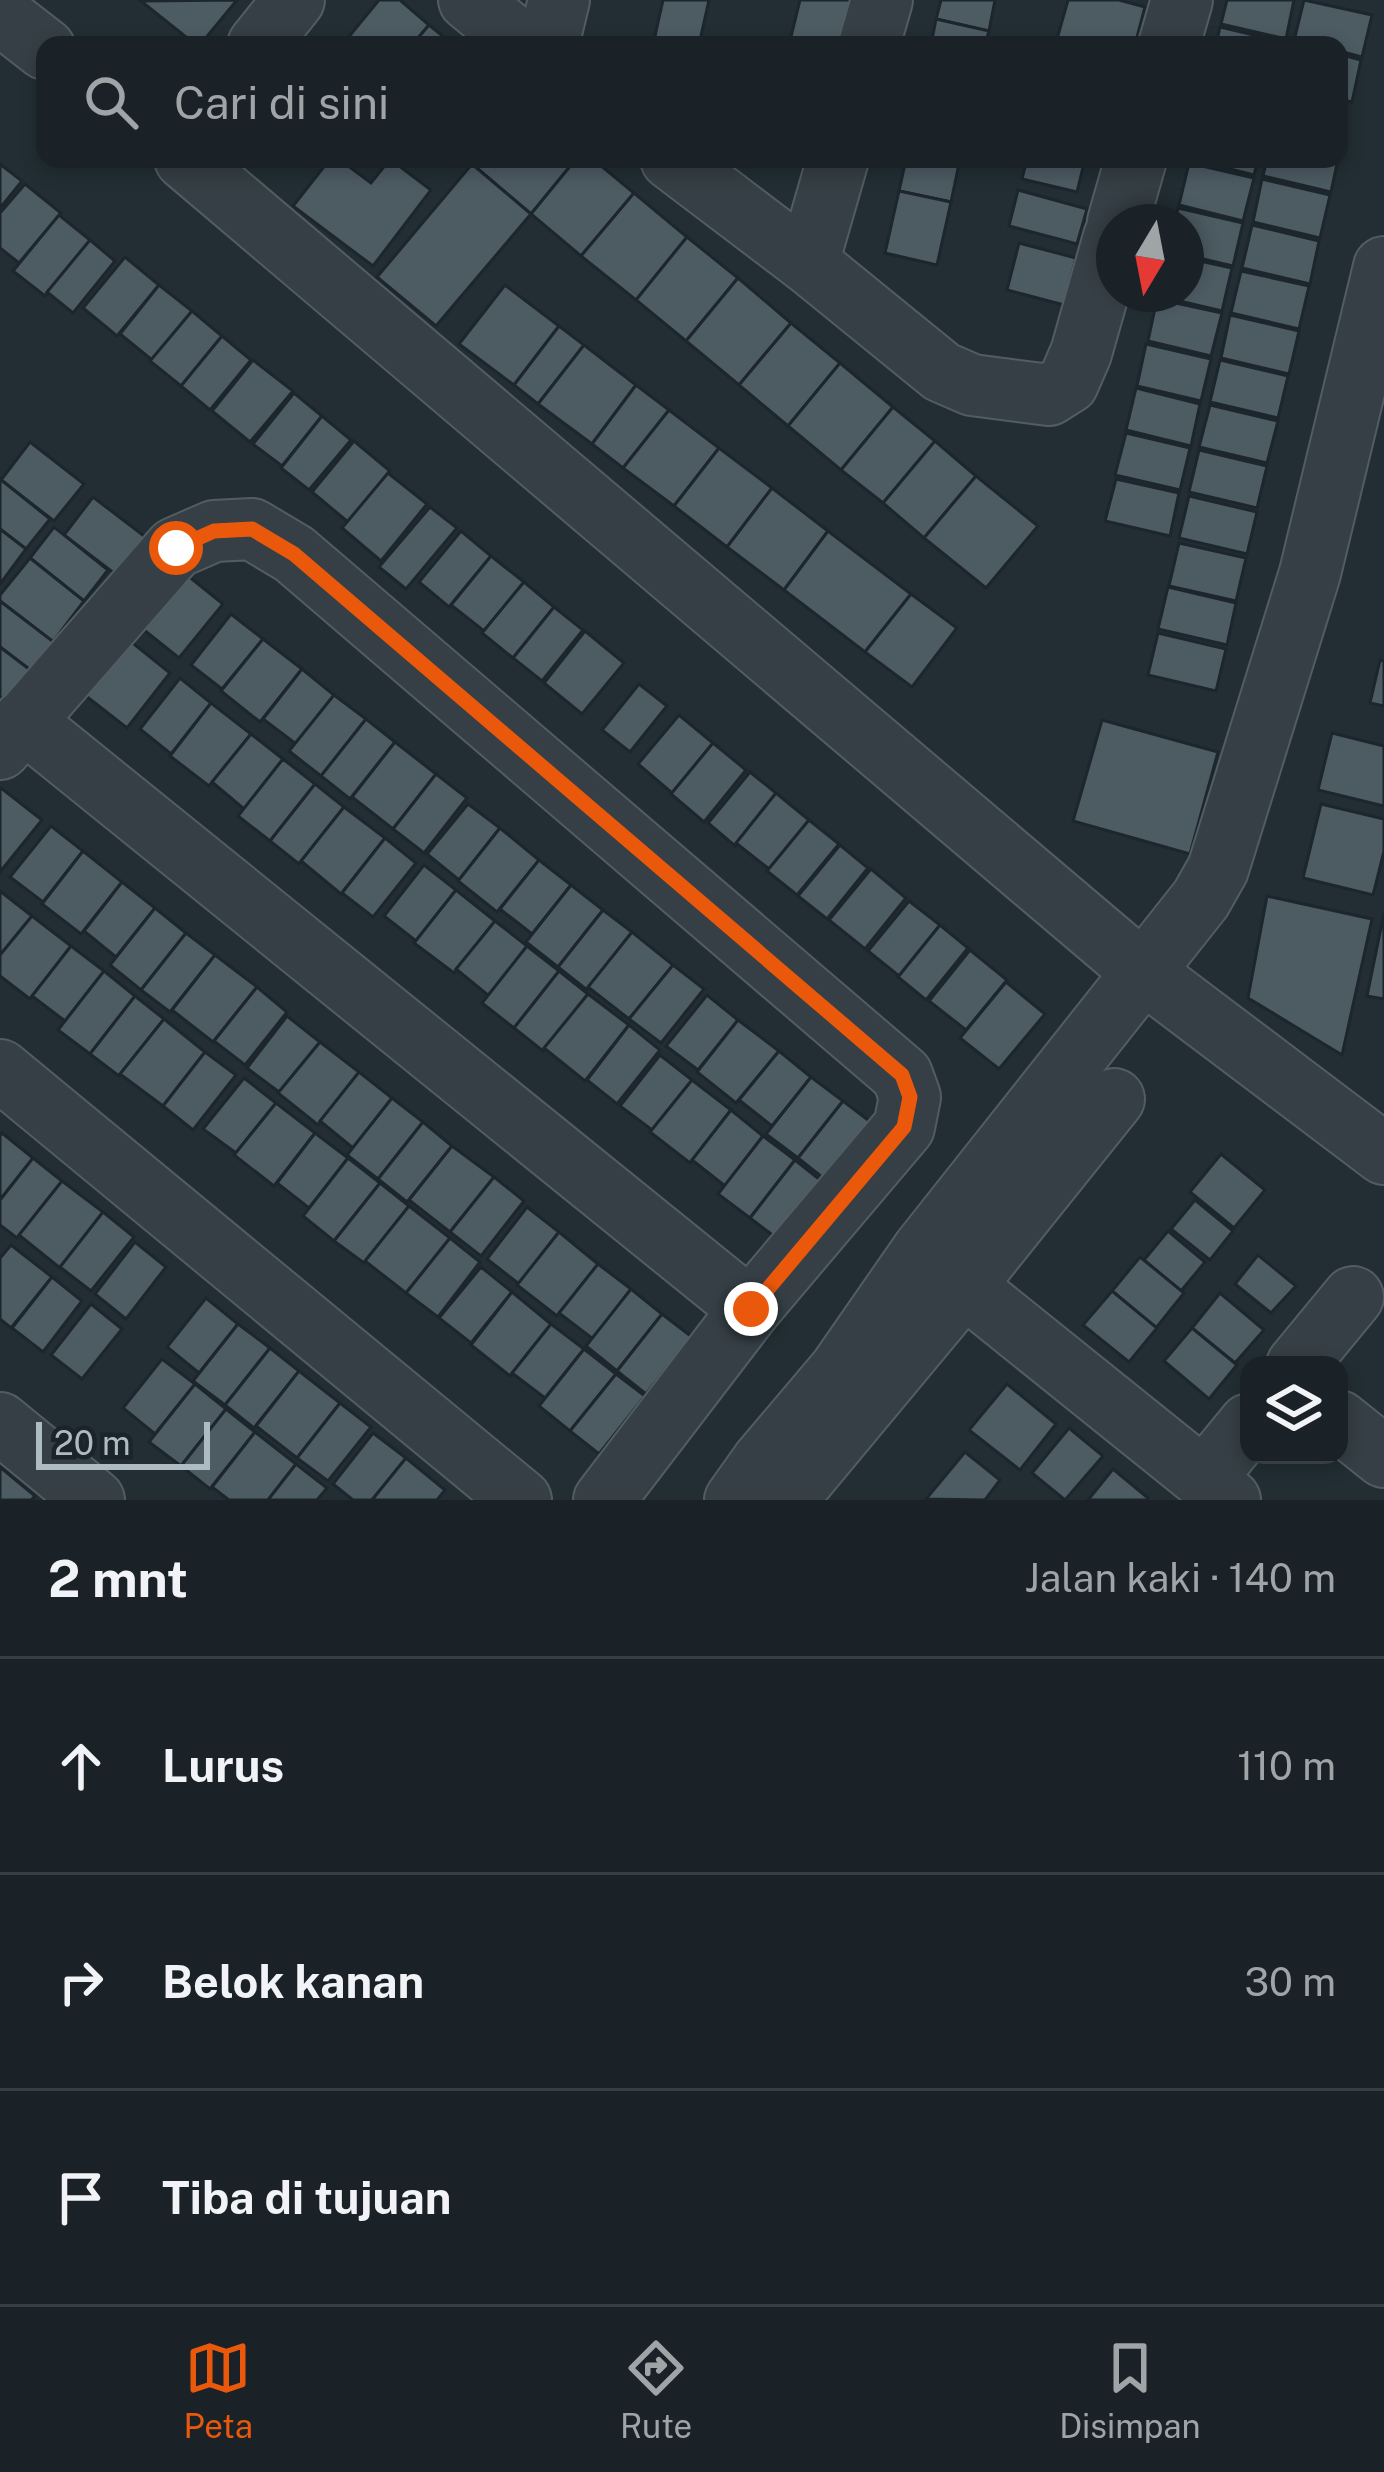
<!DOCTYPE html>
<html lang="id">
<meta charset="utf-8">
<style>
body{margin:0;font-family:"Public Sans",sans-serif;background:#272f33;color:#f1f3f6}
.controls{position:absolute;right:36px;bottom:36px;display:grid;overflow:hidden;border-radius:24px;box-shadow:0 6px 18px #0003}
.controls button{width:108px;height:108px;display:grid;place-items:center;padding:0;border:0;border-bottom:3px solid #383f44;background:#1a2227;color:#f1f3f6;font:60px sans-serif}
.compass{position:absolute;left:1096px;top:204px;width:108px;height:108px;border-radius:50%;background:#1a2227;box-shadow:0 6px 18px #0003;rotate:190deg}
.scale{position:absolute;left:36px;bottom:30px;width:174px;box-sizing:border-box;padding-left:12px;border:6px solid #afbbc2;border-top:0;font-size:33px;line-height:42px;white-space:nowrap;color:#afbbc2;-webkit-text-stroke:9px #1b242a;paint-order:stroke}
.stop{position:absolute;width:36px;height:36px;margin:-27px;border:9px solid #ea580c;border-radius:50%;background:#fff}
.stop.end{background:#ea580c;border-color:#fff;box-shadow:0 3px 12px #0008}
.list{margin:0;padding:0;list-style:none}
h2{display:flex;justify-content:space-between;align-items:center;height:156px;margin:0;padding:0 48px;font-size:51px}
h2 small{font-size:39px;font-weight:400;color:#9fa4a7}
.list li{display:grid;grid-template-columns:78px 1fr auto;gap:36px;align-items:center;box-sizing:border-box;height:216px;padding:0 48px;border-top:3px solid #383f44}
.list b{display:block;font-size:45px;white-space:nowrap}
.list em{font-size:39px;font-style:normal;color:#9fa4a7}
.icon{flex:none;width:66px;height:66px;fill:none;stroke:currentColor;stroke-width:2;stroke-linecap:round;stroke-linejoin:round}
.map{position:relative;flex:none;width:1384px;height:1500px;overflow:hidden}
.search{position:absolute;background:#1a2227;box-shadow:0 6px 18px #0003;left:36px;right:36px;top:36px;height:132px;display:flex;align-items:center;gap:30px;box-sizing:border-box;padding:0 42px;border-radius:24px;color:#9fa4a7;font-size:45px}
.sheet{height:804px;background:#1a2227}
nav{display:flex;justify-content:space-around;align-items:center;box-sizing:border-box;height:168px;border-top:3px solid #383f44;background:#1a2227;font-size:33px;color:#9fa4a7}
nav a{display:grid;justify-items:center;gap:6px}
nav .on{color:#ea580c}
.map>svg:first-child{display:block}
.building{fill:#4d5b63;stroke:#1c262c;stroke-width:3}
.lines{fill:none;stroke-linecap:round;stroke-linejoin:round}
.minor-casing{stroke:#525d63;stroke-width:64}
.minor{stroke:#353f45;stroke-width:60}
.route{stroke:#ea580c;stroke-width:15}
</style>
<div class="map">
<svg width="1384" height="1500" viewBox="0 0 1384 1500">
<rect width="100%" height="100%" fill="#222e34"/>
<g class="building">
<polygon points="237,0 200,45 196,45 141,1"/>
<polygon points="379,0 400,0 429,25 412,45 342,45"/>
<polygon points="663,0 709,0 699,45 653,45"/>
<polygon points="800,0 852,0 841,45 789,45"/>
<polygon points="941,0 995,0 989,31 936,19"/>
<polygon points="1068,0 1119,0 1145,7 1135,45 1079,45 1057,39"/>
<polygon points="1227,0 1294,0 1286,39 1221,24"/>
<polygon points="1304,0 1372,15 1362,57 1339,51 1339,45 1311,45 1294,41"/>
<polygon points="936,19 989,31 985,45 931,45"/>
<polygon points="429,25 454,45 412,45"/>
<polygon points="1220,27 1284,42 1284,45 1216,45"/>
<polygon points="1339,54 1361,60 1352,102 1339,99"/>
<polygon points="330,159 339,159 371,183 390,159 431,190 373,266 293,206"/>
<polygon points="476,159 576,159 531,214 472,164"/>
<polygon points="576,159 593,159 634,193 581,256 531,214"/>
<polygon points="906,159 960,159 951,202 899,191"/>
<polygon points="1027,159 1085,159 1077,192 1022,179"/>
<polygon points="1190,159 1258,159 1254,175"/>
<polygon points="1267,159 1338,159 1331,192 1263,176"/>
<polygon points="1189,163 1254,178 1243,221 1179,205"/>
<polygon points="0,164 22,181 0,208"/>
<polygon points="472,164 531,214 436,326 377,277"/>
<polygon points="1262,179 1330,195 1320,238 1253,222"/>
<polygon points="25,184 61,213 19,263 0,248 0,213"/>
<polygon points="1018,190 1087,209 1077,244 1009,226"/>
<polygon points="899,191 951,202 937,265 885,253"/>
<polygon points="634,193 687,237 636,300 581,256"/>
<polygon points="1178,208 1243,223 1233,266 1186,255 1186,222 1175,222"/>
<polygon points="59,215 90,240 45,296 13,271"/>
<polygon points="1252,225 1319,241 1310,284 1242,268"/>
<polygon points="687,237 738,278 686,341 636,300"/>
<polygon points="90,240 115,261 73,313 47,292"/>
<polygon points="1019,243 1076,258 1064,305 1007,290"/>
<polygon points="125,257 159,285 117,336 83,308"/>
<polygon points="1186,258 1232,268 1222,311 1158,296 1186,294"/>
<polygon points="1241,271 1309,286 1299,329 1231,313"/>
<polygon points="738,278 791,323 739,385 686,341"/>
<polygon points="159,285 192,311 152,360 120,334"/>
<polygon points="505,285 559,326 514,385 459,344"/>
<polygon points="1157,299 1222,313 1211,356 1148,341"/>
<polygon points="192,311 222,336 181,386 150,361"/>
<polygon points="1230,315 1299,331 1289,374 1221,358"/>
<polygon points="791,323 840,363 788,426 739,385"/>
<polygon points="559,326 584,345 538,404 514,385"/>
<polygon points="222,336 251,360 210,410 181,386"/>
<polygon points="1146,344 1211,359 1201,401 1137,386"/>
<polygon points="584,345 636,385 592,444 538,404"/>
<polygon points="253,360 293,391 250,442 212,411"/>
<polygon points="1220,360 1288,376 1278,418 1210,402"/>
<polygon points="840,363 893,407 841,470 788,426"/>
<polygon points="636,385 669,410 623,468 592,444"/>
<polygon points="1136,388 1200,404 1191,446 1126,430"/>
<polygon points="294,393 322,416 282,466 253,444"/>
<polygon points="1210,405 1278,421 1267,463 1199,447"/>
<polygon points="893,407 935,441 883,503 841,470"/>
<polygon points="669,410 719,448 674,506 623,468"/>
<polygon points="322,416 351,440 309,490 281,468"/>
<polygon points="1126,433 1190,448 1180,490 1115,475"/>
<polygon points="354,441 390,471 348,522 312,492"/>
<polygon points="935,441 976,476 924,538 883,503"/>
<polygon points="30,442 84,484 54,521 1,480"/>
<polygon points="719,448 772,488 727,547 674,506"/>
<polygon points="1199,450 1267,466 1257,508 1189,492"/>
<polygon points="388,473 427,504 381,561 342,528"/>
<polygon points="976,476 1038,526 986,588 924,538"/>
<polygon points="0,479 50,519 26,549 0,529"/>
<polygon points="1116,479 1179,493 1170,536 1105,521"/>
<polygon points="772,488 828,531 784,590 727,547"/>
<polygon points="1189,496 1257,512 1247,554 1179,538"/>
<polygon points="93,497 148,539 119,577 64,535"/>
<polygon points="430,507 457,528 406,589 379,567"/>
<polygon points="54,527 108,570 84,601 30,558"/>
<polygon points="0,529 26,549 0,584"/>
<polygon points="461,531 491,556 449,607 419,582"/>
<polygon points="828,531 911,594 865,652 784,590"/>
<polygon points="1179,543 1246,558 1236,601 1169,586"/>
<polygon points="491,556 524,582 484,631 451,605"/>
<polygon points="30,558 84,601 53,642 0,601 0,595"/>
<polygon points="182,571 223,604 179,658 139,626"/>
<polygon points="524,582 554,607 513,658 482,633"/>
<polygon points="1168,587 1236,603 1227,645 1158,629"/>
<polygon points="911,594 957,628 912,687 865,652"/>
<polygon points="0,601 55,643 33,672 0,647"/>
<polygon points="554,607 583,630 542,681 513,658"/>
<polygon points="231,614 263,639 222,689 191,665"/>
<polygon points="585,631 624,663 582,714 544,683"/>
<polygon points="1158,633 1226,649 1216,691 1148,675"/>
<polygon points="263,639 302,669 260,722 221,691"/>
<polygon points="129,640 170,673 127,728 86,696"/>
<polygon points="0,647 33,672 8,704 0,697"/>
<polygon points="1380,660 1384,661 1384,706 1370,703"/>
<polygon points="302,669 334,695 296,744 263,719"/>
<polygon points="180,678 211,703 171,754 140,729"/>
<polygon points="639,684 667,706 630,752 602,730"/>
<polygon points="334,695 366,719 321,776 289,751"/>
<polygon points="211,703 251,734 209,786 170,756"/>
<polygon points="679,715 713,743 672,793 638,764"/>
<polygon points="366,719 395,742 350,799 321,776"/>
<polygon points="1102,720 1218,752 1190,854 1073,821"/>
<polygon points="1332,733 1384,746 1384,806 1318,790"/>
<polygon points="251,734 283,759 244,809 212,782"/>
<polygon points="395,742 436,774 393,829 352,797"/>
<polygon points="713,743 746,770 704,822 671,794"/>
<polygon points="283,759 315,784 270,841 238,816"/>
<polygon points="750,772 776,793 735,846 708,823"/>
<polygon points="436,774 467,798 424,853 393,829"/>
<polygon points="315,784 344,807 299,864 270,841"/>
<polygon points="1,788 42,820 0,872 0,789"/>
<polygon points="776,793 809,820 769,869 736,843"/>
<polygon points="468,804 500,828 459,880 427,854"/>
<polygon points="1321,804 1384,819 1384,851 1373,895 1303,878"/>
<polygon points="344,807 385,838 341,894 301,861"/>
<polygon points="809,820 839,844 797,895 767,871"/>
<polygon points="51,826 83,851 43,902 10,877"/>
<polygon points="500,828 539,860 497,912 458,881"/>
<polygon points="385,838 416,863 373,917 342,893"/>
<polygon points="840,845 868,868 827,919 798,896"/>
<polygon points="83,851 122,882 81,934 42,904"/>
<polygon points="539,860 571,885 532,934 500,909"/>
<polygon points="424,865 456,890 416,941 384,916"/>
<polygon points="871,869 906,898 865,949 829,920"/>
<polygon points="122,882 155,908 116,957 84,931"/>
<polygon points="571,885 603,910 558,967 526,942"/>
<polygon points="456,890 495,921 454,973 414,943"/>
<polygon points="0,891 32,916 0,955"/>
<polygon points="1267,896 1372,919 1342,1055 1248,998"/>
<polygon points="909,901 940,925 899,976 868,951"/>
<polygon points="155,908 186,933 141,990 110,965"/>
<polygon points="603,910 632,932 587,990 558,967"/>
<polygon points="1384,913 1384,999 1367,996"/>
<polygon points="32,916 71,946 30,999 0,976 0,955"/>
<polygon points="495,921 527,946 489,996 456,969"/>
<polygon points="940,925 968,948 926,1000 898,977"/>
<polygon points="632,932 673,965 629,1019 588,987"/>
<polygon points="186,933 215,955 170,1012 141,990"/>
<polygon points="71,946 104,971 65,1021 32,996"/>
<polygon points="527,946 559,971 514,1028 482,1003"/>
<polygon points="970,950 1007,980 966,1030 929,1001"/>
<polygon points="215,955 257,987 213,1042 172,1010"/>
<polygon points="673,965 704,989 661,1043 629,1019"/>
<polygon points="104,971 135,996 90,1054 58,1030"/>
<polygon points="559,971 588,994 543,1051 514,1028"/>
<polygon points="1006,982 1045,1014 999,1069 960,1038"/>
<polygon points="257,987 287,1012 245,1065 214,1041"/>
<polygon points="588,994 629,1025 585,1081 544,1048"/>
<polygon points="707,995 738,1020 698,1070 666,1046"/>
<polygon points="135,996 164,1019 119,1076 90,1054"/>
<polygon points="287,1016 320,1042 279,1092 247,1068"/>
<polygon points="164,1019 205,1052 163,1106 120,1074"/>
<polygon points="738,1020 779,1051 736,1103 697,1072"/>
<polygon points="629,1025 660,1050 617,1104 587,1080"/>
<polygon points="320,1042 359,1072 318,1125 278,1093"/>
<polygon points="779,1051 811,1077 772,1126 739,1100"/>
<polygon points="205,1052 236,1075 193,1130 163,1106"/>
<polygon points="660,1055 692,1080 652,1130 620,1106"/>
<polygon points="359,1072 392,1098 353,1148 320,1121"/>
<polygon points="811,1077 843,1101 798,1158 766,1134"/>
<polygon points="244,1078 276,1103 236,1153 203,1129"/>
<polygon points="692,1080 731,1110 690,1163 650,1132"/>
<polygon points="392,1098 423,1122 378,1179 347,1155"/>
<polygon points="843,1101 872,1123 827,1181 798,1158"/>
<polygon points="276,1103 315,1133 274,1186 234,1155"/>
<polygon points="731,1110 763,1136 725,1186 692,1160"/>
<polygon points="423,1122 452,1146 407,1202 378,1179"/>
<polygon points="2,1133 33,1158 0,1200 0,1136"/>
<polygon points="315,1133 348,1158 309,1208 277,1183"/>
<polygon points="763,1136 795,1160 750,1218 718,1194"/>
<polygon points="452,1146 494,1177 450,1232 409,1200"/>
<polygon points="1221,1154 1265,1190 1234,1228 1190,1192"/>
<polygon points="33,1158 62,1181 17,1238 0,1225 0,1200"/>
<polygon points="348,1158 380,1183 334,1241 303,1216"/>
<polygon points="795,1160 824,1183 779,1240 750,1218"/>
<polygon points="494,1177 524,1201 481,1256 450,1232"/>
<polygon points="62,1181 103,1212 60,1268 19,1235"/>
<polygon points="380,1183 409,1206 364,1263 334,1241"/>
<polygon points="1195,1200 1233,1231 1210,1260 1171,1229"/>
<polygon points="409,1206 450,1238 406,1293 365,1261"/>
<polygon points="527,1207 559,1232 519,1284 487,1259"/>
<polygon points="103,1212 134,1237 91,1291 60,1267"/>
<polygon points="1168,1231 1205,1262 1181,1291 1144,1260"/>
<polygon points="559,1232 598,1264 557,1316 517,1285"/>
<polygon points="450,1238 480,1262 438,1317 406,1293"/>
<polygon points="135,1242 166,1267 126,1319 95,1294"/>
<polygon points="11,1245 52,1277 11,1328 0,1319 0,1258"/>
<polygon points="1258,1255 1296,1286 1271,1313 1235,1284"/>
<polygon points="1140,1257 1184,1293 1156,1328 1112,1291"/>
<polygon points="598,1264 631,1289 593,1339 559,1313"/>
<polygon points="481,1267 512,1292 471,1343 439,1318"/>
<polygon points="52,1277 82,1301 43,1352 12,1328"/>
<polygon points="631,1289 662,1314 617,1371 586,1346"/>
<polygon points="1112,1291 1157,1328 1129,1362 1083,1325"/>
<polygon points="512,1292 551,1324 510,1376 471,1345"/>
<polygon points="1220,1293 1264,1330 1235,1363 1192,1328"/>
<polygon points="206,1298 238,1324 199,1373 167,1347"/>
<polygon points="91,1304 122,1329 82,1379 51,1355"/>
<polygon points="662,1314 692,1337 646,1394 617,1371"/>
<polygon points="238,1324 270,1348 225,1405 193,1381"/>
<polygon points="551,1324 584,1349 545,1398 512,1373"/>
<polygon points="1192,1328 1237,1365 1209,1399 1164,1361"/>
<polygon points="270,1348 299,1371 254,1428 225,1405"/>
<polygon points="584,1349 616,1374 570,1431 539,1406"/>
<polygon points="162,1359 195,1384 155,1434 123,1408"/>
<polygon points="299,1371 340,1403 297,1458 256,1426"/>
<polygon points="616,1374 645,1396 599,1454 570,1431"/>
<polygon points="195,1384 226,1409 181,1466 149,1442"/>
<polygon points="1007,1384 1056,1424 1020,1470 969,1430"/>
<polygon points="340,1403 371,1427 328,1481 297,1458"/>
<polygon points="226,1409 255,1432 210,1489 181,1466"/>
<polygon points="1069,1428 1103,1456 1065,1500 1032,1473"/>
<polygon points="255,1432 296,1464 268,1500 229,1500 212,1487"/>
<polygon points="373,1433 406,1458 372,1500 353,1500 333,1484"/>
<polygon points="965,1452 1000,1480 985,1500 926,1499"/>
<polygon points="406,1458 445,1490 437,1500 372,1500"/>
<polygon points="296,1464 327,1488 317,1500 268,1500"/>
<polygon points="0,1467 35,1496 31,1500 0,1500"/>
<polygon points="1113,1469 1148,1498 1147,1500 1088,1500"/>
</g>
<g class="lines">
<defs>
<g id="minor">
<polyline points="469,0 524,45"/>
<polyline points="0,14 45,49"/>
<polyline points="258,45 294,0"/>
<polyline points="548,45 559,0"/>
<polyline points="869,45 882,0"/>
<polyline points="1169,45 1182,0"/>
<polyline points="185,159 1143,972 1384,1154"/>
<polyline points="671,159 808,263 942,372 972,385 1049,395 1068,383 1081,353 1114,237"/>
<polyline points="1118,222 1136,159"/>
<polyline points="808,263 838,159"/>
<polyline points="23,721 750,1309"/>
<polyline points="0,749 175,548 214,531 252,529 294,554 902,1075 910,1097 904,1127 750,1309 604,1500"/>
<polyline points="0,1070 521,1500"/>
<polyline points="964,1286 1230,1500"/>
<polyline points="1297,1365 1353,1297"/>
<polyline points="1339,1421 1384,1457"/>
<polyline points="0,1423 94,1500"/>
<polyline points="1204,1479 1249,1424"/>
<polyline points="735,1500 762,1462 839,1371 923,1250 1201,899 1218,869 1310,573 1384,267"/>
<polyline points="786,1500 964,1286 1114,1099"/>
</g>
</defs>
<use href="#minor" class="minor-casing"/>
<use href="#minor" class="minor"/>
</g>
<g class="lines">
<polyline class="route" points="176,548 214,531 252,529 294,554 902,1075 910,1097 904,1127 751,1309"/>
</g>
</svg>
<div class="controls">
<button><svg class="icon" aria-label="layers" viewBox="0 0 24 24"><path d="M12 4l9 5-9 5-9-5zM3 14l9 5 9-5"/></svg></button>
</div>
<svg class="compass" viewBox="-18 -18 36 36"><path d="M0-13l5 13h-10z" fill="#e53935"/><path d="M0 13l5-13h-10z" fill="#9fa4a7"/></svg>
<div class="scale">20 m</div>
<div class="stop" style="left:176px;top:548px"></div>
<div class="stop end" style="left:751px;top:1309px"></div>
<div class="search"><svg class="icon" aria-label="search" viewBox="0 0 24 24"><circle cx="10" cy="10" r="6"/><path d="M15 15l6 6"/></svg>Cari di sini</div>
</div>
<section class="sheet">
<h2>2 mnt<small>Jalan kaki · 140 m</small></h2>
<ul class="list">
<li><svg class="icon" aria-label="ahead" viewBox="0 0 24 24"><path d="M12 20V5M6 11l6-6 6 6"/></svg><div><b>Lurus</b></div><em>110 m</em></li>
<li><svg class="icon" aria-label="right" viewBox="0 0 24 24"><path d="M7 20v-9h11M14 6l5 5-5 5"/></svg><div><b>Belok kanan</b></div><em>30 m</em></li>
<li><svg class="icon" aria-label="arrive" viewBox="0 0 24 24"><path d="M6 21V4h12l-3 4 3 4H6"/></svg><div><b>Tiba di tujuan</b></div></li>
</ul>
</section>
<nav>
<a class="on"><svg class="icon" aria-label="map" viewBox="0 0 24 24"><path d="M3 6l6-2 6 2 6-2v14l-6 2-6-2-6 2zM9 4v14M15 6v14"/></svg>Peta</a>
<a><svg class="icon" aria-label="directions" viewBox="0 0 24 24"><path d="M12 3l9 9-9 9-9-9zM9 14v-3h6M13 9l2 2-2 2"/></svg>Rute</a>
<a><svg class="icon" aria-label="saved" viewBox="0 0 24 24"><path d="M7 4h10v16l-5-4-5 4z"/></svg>Disimpan</a>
</nav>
